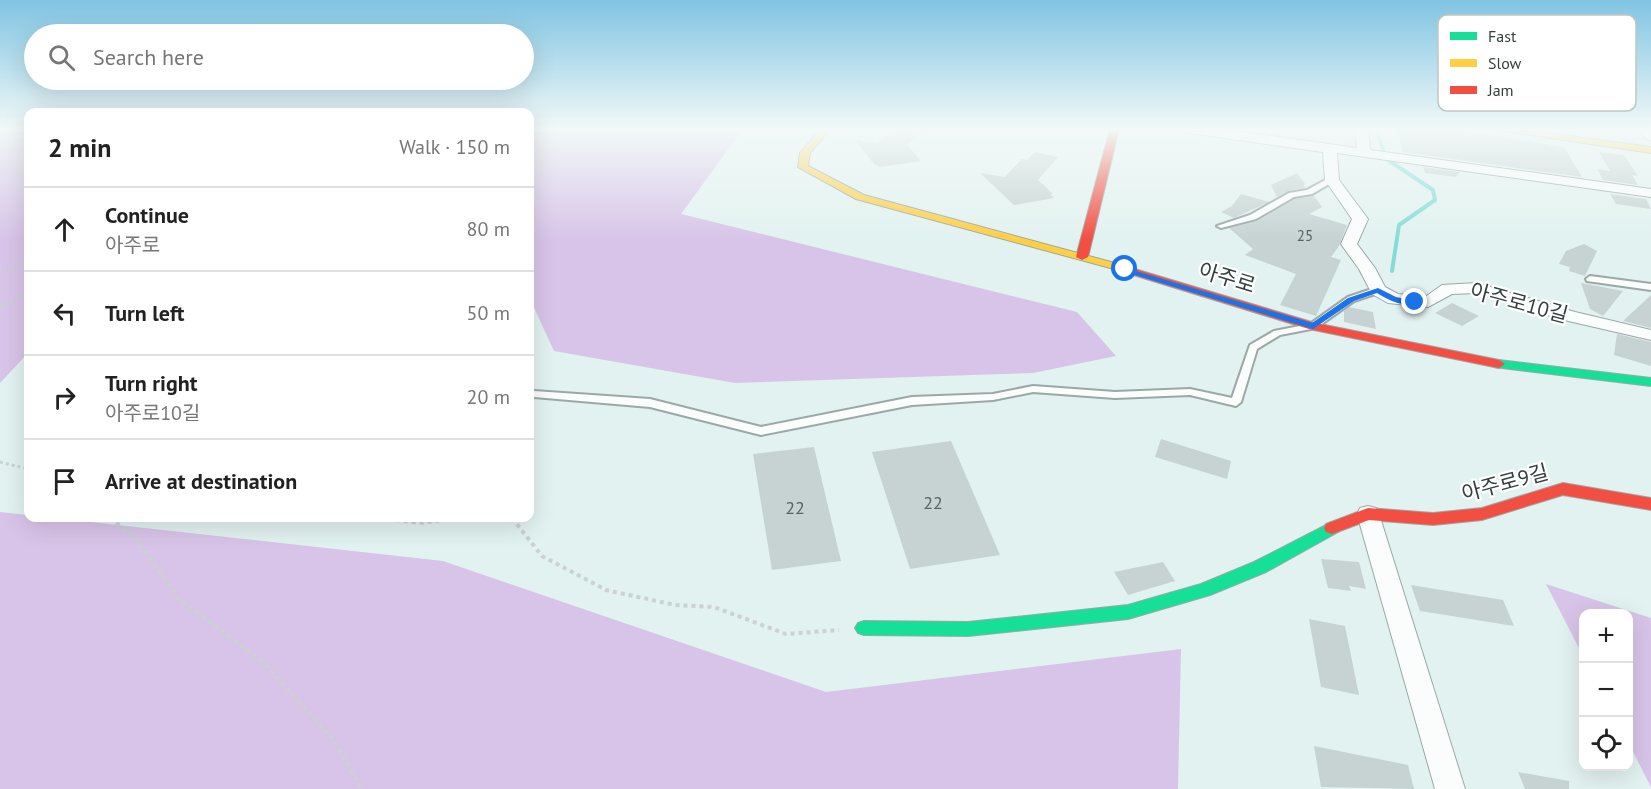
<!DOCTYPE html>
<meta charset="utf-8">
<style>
body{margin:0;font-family:"PT Sans","Noto Sans KR",sans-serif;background:#f6f6f6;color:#222}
.controls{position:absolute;right:18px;bottom:18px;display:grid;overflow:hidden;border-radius:12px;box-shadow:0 6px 24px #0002}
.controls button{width:54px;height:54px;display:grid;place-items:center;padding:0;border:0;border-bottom:2px solid #e0e0e0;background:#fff;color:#222;font:30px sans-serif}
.stop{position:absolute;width:18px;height:18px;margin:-14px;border:4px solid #1a73e8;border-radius:50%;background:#fff}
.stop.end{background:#1a73e8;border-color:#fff;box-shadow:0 2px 6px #0008}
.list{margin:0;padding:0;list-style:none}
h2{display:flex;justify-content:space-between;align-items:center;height:78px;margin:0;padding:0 24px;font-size:26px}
h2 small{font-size:20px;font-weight:400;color:#767676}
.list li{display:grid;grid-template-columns:39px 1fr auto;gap:18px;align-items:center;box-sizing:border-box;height:84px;padding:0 24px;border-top:2px solid #e0e0e0}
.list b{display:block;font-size:22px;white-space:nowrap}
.list p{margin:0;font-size:20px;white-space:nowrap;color:#767676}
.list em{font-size:20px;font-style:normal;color:#767676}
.icon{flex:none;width:33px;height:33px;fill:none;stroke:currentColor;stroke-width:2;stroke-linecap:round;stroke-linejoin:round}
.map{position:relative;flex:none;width:1651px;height:789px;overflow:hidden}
.search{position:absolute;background:#fff;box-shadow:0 6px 24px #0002;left:24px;top:24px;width:510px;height:66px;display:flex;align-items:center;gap:15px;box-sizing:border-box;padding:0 21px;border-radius:33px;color:#767676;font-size:22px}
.panel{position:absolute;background:#fff;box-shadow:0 6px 24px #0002;left:24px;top:108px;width:510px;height:414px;border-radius:12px}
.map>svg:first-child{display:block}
.green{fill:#eae5f5}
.forest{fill:#d8c4e8}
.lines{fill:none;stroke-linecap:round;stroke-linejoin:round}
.stream{stroke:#84dcd8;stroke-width:4}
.building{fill:#c6d3d2}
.lane-casing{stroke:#9ba8a6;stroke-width:4}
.street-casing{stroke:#9ba8a6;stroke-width:2}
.fast-casing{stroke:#9ba8a6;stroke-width:2}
.slow-casing{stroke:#9ba8a6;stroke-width:2}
.jam-casing{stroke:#9ba8a6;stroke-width:2}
.path-far2{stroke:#ccd1d1;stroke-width:2;stroke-dasharray:2 2;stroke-linecap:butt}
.path-far1{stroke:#ccd1d1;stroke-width:3;stroke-dasharray:3 3;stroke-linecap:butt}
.path{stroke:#ccd1d1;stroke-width:4;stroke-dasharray:4 4;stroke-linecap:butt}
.lane{fill:#fbfdfd;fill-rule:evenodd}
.street{fill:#fbfdfd;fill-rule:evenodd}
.fast{fill:#16e098;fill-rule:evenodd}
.slow{fill:#ffcf43;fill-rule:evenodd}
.jam{fill:#f24e42;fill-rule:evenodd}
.route{fill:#1a73e8}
.labels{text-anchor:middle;stroke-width:4.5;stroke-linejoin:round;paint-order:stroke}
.far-number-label{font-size:15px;fill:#586463}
.number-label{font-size:18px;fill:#586463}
.street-label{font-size:21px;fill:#343f3e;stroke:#fff}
.key{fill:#fff;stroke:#c2c5c5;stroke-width:1.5}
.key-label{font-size:16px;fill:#343f3e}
</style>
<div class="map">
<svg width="1651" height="789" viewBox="0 0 1651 789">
<rect width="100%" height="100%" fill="#e2f2f0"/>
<polygon class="green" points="1217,129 1349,129 1351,144 1345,147"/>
<g class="forest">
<polygon points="0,129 28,129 28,353 0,383"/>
<polygon points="530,129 743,129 681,214 1077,312 1116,356 1033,373 735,383 554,351 530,299"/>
<polygon points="0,512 443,561 826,692 1181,649 1178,789 0,789"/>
<polygon points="1546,584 1651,618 1651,787 1629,744 1628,614 1584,614 1583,656"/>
</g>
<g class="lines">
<polyline class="stream" points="1377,129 1385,158 1433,190 1435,200 1399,225 1392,271"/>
</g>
<g class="building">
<polygon points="894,129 926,129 907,145 921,161 880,167 874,164 855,140 877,143"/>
<polygon points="1397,129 1452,129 1564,147 1582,177 1403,152"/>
<polygon points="1035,152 1058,157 1038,180 1053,194 1050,194 1054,198 1014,205 980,173 1005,177 1022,159 1027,160"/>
<polygon points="1599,152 1624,155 1638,176 1632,175 1638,185 1603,180 1597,169 1610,171"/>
<polygon points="1423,167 1460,172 1455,177 1425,173"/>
<polygon points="1297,173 1305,184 1303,186 1307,187 1289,191 1277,197 1271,185"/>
<polygon points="1241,194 1269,202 1234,218 1221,212 1232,206"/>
<polygon points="1610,194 1646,199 1651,209 1616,204"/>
<polygon points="1314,196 1322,207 1309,214 1347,225 1339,246 1331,257 1341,260 1316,316 1280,305 1296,274 1245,255 1253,249 1229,228 1257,221 1295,199"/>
<polygon points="1584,244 1597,251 1585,276 1569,271 1570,267 1559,264 1566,251"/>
<polygon points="1581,283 1623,291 1603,316 1590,309"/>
<polygon points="1651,295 1651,328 1623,321"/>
<polygon points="1452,303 1479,316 1462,326 1435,313"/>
<polygon points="1349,307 1373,312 1376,329 1344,322 1344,311"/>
<polygon points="1617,334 1651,342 1651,366 1614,355"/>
<polygon points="1161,439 1231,461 1227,479 1155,457"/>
<polygon points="951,441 1000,555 910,569 872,452"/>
<polygon points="814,447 841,561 772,570 753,454"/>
<polygon points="1321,559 1359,562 1366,589 1349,586 1351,591 1328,588"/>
<polygon points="1163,562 1175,581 1128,595 1114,572"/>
<polygon points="1411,585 1503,600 1514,626 1420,611"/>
<polygon points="1309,619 1345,626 1359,695 1321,687"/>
<polygon points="1314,746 1408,765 1414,789 1321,787"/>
<polygon points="1518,772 1569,781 1569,789 1525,789"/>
</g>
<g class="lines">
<defs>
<g id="lane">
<polygon points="1329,178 1336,180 1312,194 1294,197 1256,219 1221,228 1217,226 1250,215 1289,193 1307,190"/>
<polygon points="1590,276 1651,284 1651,290 1587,281 1586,279"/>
<polygon points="1378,287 1381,288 1383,290 1381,292 1354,301 1316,328 1280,335 1257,349 1241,402 1236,406 1190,395 1115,398 1033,392 993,400 912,405 761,435 650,407 534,397 530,395 530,392 534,391 650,399 761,427 912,397 993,394 1033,386 1115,392 1190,389 1232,398 1250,345 1274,331 1310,324 1348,297"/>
</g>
<g id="street">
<polygon points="1184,129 1221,129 1357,148 1355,129 1368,129 1370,150 1651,189 1651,197 1337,153 1339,180 1368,219 1357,244 1375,268 1385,287 1398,294 1425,297 1442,285 1477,283 1575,312 1651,330 1651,340 1564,320 1476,293 1452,294 1428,307 1388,303 1372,294 1359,269 1341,244 1352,219 1325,180 1323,152 1190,133"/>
<polygon points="1640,129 1651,129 1651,140 1646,139"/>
<polygon points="1368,506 1376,508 1379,514 1465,789 1435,789 1357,514 1360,508"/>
</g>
<g id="fast">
<polygon points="1499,360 1651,378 1651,386 1494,367 1493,364 1494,361"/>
<polygon points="1332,522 1338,524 1340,528 1338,532 1266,572 1210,595 1128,619 968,636 864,635 858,633 855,628 858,623 864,621 968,622 1128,605 1201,584 1254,562"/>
</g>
<g id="slow">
<polygon points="821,129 830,129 810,153 808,166 864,195 1122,265 1124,267 1122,269 1114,269 856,199 798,167 800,153"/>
<polygon points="1490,129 1517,129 1651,147 1651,153"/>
</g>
<g id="jam">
<polygon points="1110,129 1119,129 1088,257 1082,260 1076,257"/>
<polygon points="1118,264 1315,323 1499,360 1505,364 1499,368 1309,329 1114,269 1112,267"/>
<polygon points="1563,483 1651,498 1651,510 1563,495 1482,520 1433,525 1369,520 1332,534 1326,532 1324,528 1326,524 1368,508 1433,513 1482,508"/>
</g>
</defs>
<use href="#lane" class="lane-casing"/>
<use href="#street" class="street-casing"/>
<use href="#fast" class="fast-casing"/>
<use href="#slow" class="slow-casing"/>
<use href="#jam" class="jam-casing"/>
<polyline class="path-far2" points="0,272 28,263"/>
<g class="path-far1">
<polyline points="0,307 28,293"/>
<polyline points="0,462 28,469"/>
</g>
<g class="path">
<polyline points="110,518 136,539 180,600 263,662 332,738 362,789"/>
<polyline points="380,518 419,523 459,518"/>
<polyline points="512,518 542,556 606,590 675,605 714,607 786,634 839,630"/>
</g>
<use href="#lane" class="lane"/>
<use href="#street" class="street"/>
<use href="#fast" class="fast"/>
<use href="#slow" class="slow"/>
<use href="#jam" class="jam"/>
</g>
<linearGradient id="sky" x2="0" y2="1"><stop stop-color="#80c4e2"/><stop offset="0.54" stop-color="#f2f9f8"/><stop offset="1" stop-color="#f2f9f8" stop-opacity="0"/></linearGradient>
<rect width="1651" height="240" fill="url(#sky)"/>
<path class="route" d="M1122,267L1312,323L1348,298L1378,288L1396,297L1420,302C1408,310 1388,300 1377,293L1354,301L1313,329L1122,271Z"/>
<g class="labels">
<g class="far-number-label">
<text x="1305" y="241">25</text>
</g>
<g class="number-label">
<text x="933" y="509">22</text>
<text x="795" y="514">22</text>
</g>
<g class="street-label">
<text transform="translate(1227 278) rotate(17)" y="7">아주로</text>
<text transform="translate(1519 303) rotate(15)" y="7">아주로10길</text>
<text transform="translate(1505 483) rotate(-15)" y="7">아주로9길</text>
</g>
</g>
<rect x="1438" y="15" width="198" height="96" rx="9" class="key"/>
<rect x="1450" y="32" width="27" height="8" fill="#16e098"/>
<rect x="1450" y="59" width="27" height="8" fill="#ffcf43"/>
<rect x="1450" y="86" width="27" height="8" fill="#f24e42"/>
<g class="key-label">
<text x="1488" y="42">Fast</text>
<text x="1488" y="69">Slow</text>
<text x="1488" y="96">Jam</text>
</g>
</svg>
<div class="controls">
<button>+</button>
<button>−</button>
<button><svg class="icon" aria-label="locate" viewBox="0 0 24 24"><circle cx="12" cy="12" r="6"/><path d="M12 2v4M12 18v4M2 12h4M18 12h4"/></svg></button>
</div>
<div class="stop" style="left:1125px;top:269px"></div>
<div class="stop end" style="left:1415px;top:302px"></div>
<div class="search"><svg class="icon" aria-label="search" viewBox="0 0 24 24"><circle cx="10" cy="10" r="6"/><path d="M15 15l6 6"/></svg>Search here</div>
<section class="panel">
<h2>2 min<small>Walk · 150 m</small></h2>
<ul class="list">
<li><svg class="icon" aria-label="ahead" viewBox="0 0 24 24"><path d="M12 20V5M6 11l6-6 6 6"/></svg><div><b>Continue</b><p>아주로</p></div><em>80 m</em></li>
<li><svg class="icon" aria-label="left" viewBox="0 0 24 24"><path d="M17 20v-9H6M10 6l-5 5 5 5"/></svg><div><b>Turn left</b></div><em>50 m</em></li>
<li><svg class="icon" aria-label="right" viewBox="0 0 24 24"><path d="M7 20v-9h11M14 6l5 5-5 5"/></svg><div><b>Turn right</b><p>아주로10길</p></div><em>20 m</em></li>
<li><svg class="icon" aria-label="arrive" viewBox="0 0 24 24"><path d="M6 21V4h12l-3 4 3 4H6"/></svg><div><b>Arrive at destination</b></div></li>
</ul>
</section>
</div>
